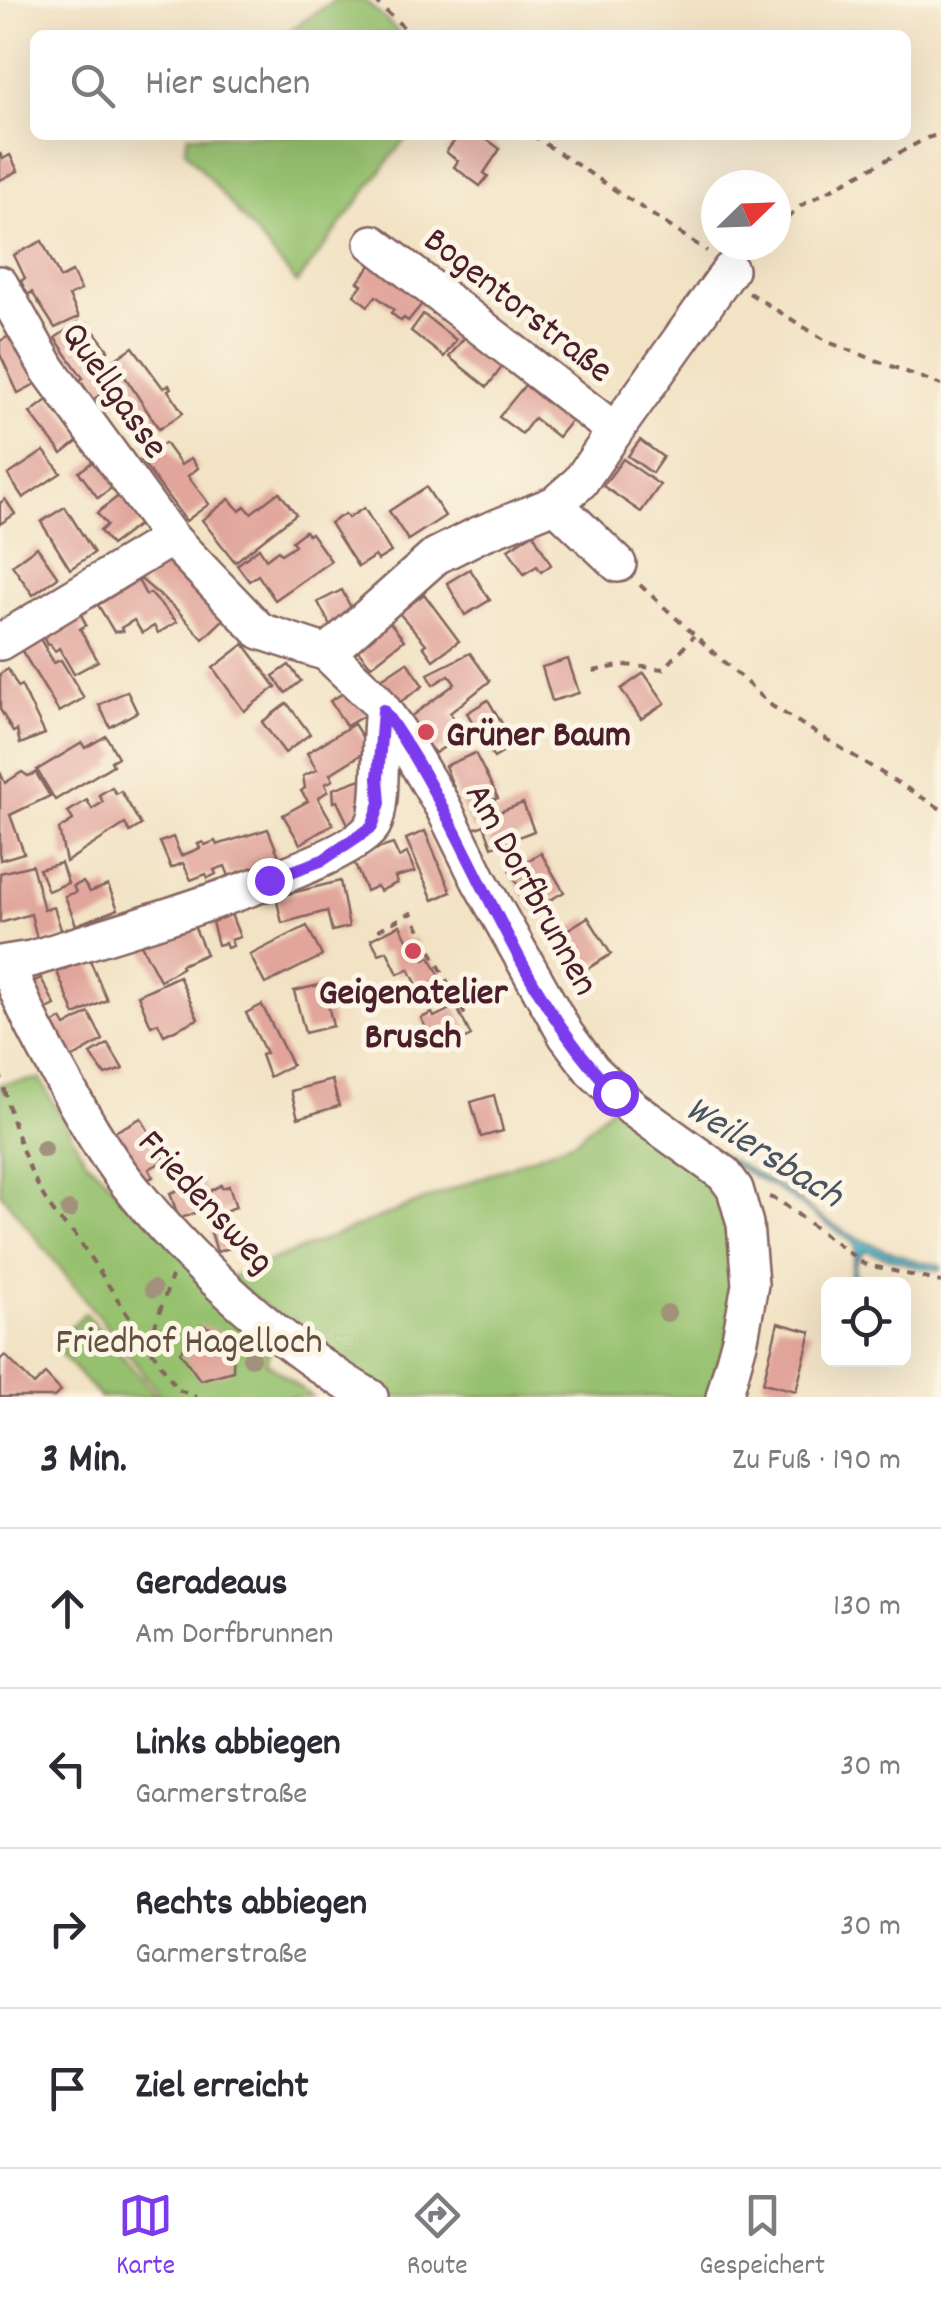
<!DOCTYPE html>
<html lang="de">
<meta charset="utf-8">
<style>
body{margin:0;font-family:Dekko,sans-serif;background:#f2f2f3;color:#2b2b33}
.controls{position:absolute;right:30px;bottom:30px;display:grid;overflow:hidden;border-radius:15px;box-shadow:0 10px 40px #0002}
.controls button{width:90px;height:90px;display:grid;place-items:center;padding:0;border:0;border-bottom:2px solid #e1e1e2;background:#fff;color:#2b2b33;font:50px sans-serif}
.compass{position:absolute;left:701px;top:170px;width:90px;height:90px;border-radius:50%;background:#fff;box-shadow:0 10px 40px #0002;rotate:67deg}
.stop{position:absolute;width:30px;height:30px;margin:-22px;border:8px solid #7c3aed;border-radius:50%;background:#fff}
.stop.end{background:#7c3aed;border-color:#fff;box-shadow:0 2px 10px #0008}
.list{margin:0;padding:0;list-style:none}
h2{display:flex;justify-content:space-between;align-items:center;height:130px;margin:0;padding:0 40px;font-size:42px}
h2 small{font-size:32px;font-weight:400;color:#7c7c81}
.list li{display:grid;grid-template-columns:65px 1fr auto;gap:30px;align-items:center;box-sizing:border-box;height:160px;padding:0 40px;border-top:2px solid #e1e1e2}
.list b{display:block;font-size:38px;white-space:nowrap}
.list p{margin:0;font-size:32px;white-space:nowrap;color:#7c7c81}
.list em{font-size:32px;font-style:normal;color:#7c7c81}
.icon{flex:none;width:55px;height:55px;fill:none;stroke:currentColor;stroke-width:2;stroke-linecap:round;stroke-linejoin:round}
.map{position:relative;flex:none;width:941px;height:1397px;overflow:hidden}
.search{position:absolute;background:#fff;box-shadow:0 10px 40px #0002;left:30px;right:30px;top:30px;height:110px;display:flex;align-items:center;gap:25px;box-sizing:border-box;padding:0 35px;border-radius:15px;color:#7c7c81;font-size:38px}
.sheet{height:770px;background:#fff}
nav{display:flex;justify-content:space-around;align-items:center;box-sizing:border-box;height:140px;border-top:2px solid #e1e1e2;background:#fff;font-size:28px;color:#7c7c81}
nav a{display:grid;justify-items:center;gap:5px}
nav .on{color:#7c3aed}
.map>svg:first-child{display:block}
.green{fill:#96c16e;stroke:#70704c;stroke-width:2.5}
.water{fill:#49b4c6;stroke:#4a6a78;stroke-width:2.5}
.building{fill:#e1a59b}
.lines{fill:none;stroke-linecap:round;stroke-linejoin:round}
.minor-casing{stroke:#856461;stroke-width:40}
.path{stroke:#856461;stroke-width:4;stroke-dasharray:8 8;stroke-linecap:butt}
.minor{stroke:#fff;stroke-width:35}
.tree{fill:#a2927b}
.route{stroke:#7c3aed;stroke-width:12}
.poi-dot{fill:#d1495b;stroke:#fcf5e5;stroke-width:4}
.labels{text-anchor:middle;stroke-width:10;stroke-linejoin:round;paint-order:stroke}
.street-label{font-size:38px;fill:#4a1f2b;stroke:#fcf5e5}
.poi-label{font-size:38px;font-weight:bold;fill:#4a1f2b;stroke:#fcf5e5;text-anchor:start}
.park-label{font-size:38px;fill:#61503f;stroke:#fcf5e5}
.water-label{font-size:40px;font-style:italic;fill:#4a5361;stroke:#fcf5e5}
</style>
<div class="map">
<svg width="941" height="1397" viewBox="0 0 941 1397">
<rect width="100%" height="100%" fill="#fcf5e5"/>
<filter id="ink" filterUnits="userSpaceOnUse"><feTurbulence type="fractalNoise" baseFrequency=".01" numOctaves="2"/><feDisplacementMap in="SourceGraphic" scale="20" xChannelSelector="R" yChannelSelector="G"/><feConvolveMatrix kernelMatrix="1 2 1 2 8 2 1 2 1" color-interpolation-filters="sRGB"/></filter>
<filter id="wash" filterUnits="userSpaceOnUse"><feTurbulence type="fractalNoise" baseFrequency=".0048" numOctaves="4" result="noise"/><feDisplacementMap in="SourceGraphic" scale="40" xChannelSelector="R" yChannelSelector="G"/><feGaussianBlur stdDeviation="2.25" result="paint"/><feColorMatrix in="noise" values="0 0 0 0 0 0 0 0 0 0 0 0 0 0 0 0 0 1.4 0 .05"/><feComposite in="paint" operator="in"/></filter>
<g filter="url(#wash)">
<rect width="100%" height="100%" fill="#f2e3c5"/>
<g class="green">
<polygon points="335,0 364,0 402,35 283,35"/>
<polygon points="188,135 408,135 297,283 185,150"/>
<polygon points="40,1079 85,1159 273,1339 266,1362 312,1397 162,1397 0,1192 0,1084"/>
<polygon points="618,1100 707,1163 745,1254 717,1397 381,1397 228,1278 576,1140"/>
<polygon points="85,1313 157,1397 100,1397 53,1345"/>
</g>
<polygon class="water" points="702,1144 785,1190 819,1216 858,1239 915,1261 941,1265 941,1270 917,1267 865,1250 855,1263 854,1284 848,1284 856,1249 854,1243 783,1193 700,1146"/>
<g id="blocks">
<g class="building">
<polygon points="459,135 481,135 500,149 484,173 488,176 480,186 454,167 458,161 446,152"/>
<polygon points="0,153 3,159 10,155 18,171 0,180"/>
<polygon points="42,241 60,278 72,272 81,290 69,296 79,317 55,328 32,292 28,295 21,281 25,278 14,255"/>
<polygon points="375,260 426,299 408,321 404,318 401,321 391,313 394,310 376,296 368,306 354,295 362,285 358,282"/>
<polygon points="423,314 456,340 444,357 411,331"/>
<polygon points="78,322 81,328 88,323 108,350 101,355 117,382 93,400 80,380 83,378 55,338"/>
<polygon points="468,333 506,362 487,387 449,357"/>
<polygon points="13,334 39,382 18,393 0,354 0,341"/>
<polygon points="133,347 163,388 169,385 171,388 168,390 183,413 159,429 114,360"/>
<polygon points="589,354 608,369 599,379 581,364"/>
<polygon points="525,385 546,402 550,397 575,416 558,437 534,418 522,434 499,417"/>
<polygon points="51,397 82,438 62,454 30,413"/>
<polygon points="640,440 663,457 652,473 628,456"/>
<polygon points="165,443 181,465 191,458 198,468 188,476 209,504 186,521 141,460"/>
<polygon points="44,451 61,473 23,498 8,475"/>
<polygon points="99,457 118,483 98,498 79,472"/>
<polygon points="623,459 660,485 641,512 603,486"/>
<polygon points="426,487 445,516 408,540 389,511"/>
<polygon points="279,492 296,514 235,562 202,520 229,499 240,511 245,506 251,513"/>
<polygon points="121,494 142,522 111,545 100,531 107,525 97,513"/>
<polygon points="5,499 15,514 0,524 0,503"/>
<polygon points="65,507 94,553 70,569 41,522"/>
<polygon points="364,508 391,552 378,560 375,556 358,567 330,523 345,514 348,518"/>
<polygon points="305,531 308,535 311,533 331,561 275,600 258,575 249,581 237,565 259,548 266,559 278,550 281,554 295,545 292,541"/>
<polygon points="533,533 551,565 541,572 537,566 524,574 508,549"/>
<polygon points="37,547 58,577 33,595 12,565"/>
<polygon points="166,560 225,618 203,639 177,610 137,576"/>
<polygon points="470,569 490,600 465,615 447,583"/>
<polygon points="138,580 146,595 150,593 177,622 158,633 154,626 142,633 134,620 121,628 123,631 114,632 98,605"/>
<polygon points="342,590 355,616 330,625 318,602"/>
<polygon points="424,594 459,641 433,660 423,646 426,644 399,613"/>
<polygon points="80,612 86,625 80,629 98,661 74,674 59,648 55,651 50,644 47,645 39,628"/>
<polygon points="389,621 404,640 371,666 356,648"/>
<polygon points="36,632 54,663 61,660 84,698 59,712 17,643"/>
<polygon points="244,644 276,687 244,711 213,668"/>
<polygon points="470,653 490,681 450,713 465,734 435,753 406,720 455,684 449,675 433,685 428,674"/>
<polygon points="568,659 579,693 552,701 542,667"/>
<polygon points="407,662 423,686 396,705 380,680"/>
<polygon points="289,665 301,681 286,693 273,676"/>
<polygon points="8,669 18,687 21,685 45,734 20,744 17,730 13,732 0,709 0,674"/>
<polygon points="644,673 665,703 641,719 621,689"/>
<polygon points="351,689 367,714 346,726 330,701"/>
<polygon points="127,691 137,712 110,727 99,705"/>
<polygon points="488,700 515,745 494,758 467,713"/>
<polygon points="287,703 310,734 285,753 262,722"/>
<polygon points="354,724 370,749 330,774 333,780 325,784 328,791 318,798 333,824 300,844 283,815 308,801 301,791 305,788 303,776 317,770 307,753"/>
<polygon points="106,736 118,757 111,761 113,765 55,800 37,770 82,743 85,748"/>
<polygon points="475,753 498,798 490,801 494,814 523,803 534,831 492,847 484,825 471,830 445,766"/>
<polygon points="0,772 5,783 22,772 28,776 36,773 50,796 10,815 24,853 0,860"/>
<polygon points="361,779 369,800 358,804 364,818 348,824 337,801 334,802 333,789"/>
<polygon points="112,787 116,794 121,791 141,825 130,832 125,824 66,862 59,829 73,820 68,812 87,800 92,809 103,802 99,795"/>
<polygon points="268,829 280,859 229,876 225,866 214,870 216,874 208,878 206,874 191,880 183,863 171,868 160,842 173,837 181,856 200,848 198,844 203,842 205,845 215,841 217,845"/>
<polygon points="425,831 451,892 433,900 406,839"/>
<polygon points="393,844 399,857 407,853 415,872 395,877 397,883 380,891 377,886 366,891 354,862 364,858 362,854"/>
<polygon points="541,853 564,892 532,910 510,871"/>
<polygon points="61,863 68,883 48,891 39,869"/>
<polygon points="32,865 44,910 54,907 63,936 38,943 31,914 0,923 0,873"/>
<polygon points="340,881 349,927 332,931 327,911 282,923 276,897"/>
<polygon points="83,882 90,892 108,885 118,909 76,925 65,896 76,892 73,886"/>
<polygon points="231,914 240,937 231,940 233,946 227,948 225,943 218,945 212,922"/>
<polygon points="190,916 206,954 181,965 182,968 160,980 138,939"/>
<polygon points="588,917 611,954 581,973 559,935"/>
<polygon points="400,925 408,941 414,937 425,960 430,957 446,989 433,995 430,988 421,993 409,969 398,974 387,951 379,954 371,939"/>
<polygon points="307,926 322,956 265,984 250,955"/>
<polygon points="89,958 107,1000 75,1015 57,972"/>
<polygon points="179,976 198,1019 164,1035 158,1023 151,1026 138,995"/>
<polygon points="41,978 55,1005 37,1014 23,987"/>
<polygon points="323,984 333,1026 305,1033 294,991"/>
<polygon points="262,1005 292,1065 269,1077 261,1055 266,1053 246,1013"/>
<polygon points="456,1006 471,1036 445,1049 436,1031 429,1034 421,1018 432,1013 434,1017"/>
<polygon points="89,1013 103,1040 63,1063 44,1029 61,1019 65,1026"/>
<polygon points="108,1044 123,1069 105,1075 91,1054"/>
<polygon points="332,1080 339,1106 298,1118 291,1091"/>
<polygon points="494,1095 503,1131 481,1137 471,1102"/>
<polygon points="141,1118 165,1160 149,1169 153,1177 142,1182 113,1133"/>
<polygon points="202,1181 207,1193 221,1185 222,1188 229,1186 236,1207 213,1215 211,1207 179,1219 170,1193"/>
<polygon points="231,1226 237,1246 217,1252 211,1232"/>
<polygon points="778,1323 811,1332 796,1391 763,1383"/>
<polygon points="201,1325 234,1336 233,1371 200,1380 180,1352"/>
<polygon points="5,1355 34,1385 45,1374 61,1391 54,1397 0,1397 0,1360"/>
</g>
</g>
</g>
<g filter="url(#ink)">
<use href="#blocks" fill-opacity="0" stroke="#856461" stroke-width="2.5"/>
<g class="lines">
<defs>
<g id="minor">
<polyline points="0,284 48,369 171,538 260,631 327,653 375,699 398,731 443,807 479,880 566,1035 592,1070 632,1108 724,1174 735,1189 745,1224 750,1284 740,1339 724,1397"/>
<polyline points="615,431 730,270"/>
<polyline points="555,504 618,564"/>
<polyline points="0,642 171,538"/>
<polyline points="327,653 436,556 478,535 555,504 580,482 615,431 373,243"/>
<path d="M0,964L31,959C88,941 350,866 373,825C384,804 378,740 383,710"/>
<path d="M8,965C21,1004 40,1039 60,1075C81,1113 102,1151 129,1185C190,1263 284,1348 370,1397"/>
</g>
</defs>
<use href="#minor" class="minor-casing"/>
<g class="path">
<polyline points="374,0 412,35"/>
<polyline points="532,135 707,251"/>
<polyline points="776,228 802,205 927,138 941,134"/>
<polyline points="749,253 757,245"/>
<polyline points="749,293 828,342 941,385"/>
<polyline points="640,585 772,706 941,809"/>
<polyline points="593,671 624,665 664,669 694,636"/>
<polyline points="378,930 411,913 464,1013 460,1014"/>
<path d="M0,1073C11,1121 34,1203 74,1233L177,1389L196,1397"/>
<polyline points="769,1197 778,1200 864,1264 941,1282"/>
<polyline points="149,1343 172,1276"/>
</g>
<use href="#minor" class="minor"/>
</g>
<g class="tree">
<circle cx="44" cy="1149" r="9"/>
<circle cx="69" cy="1210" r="9"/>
<circle cx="153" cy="1289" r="9"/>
<circle cx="667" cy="1313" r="9"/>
<circle cx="251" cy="1358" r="9"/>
</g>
</g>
<g class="lines" filter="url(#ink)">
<path class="route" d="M269,880L323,860L372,827L380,803L378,778L383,710C471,831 510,986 615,1093"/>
</g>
<g class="poi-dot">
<circle cx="426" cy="732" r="10"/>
<circle cx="413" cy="951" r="10"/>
</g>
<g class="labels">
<g class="street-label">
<text transform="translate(520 303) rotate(38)" y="13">Bogentorstraße</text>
<text transform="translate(117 389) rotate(55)" y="13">Quellgasse</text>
<text transform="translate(534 888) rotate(61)" y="13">Am Dorfbrunnen</text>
<text transform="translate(208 1200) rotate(47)" y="13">Friedensweg</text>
</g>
<g class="poi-label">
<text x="446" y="745">Grüner Baum</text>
<text x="413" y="1003" text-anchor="middle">Geigenatelier<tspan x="413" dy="44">Brusch</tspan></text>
</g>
<g class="park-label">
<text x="189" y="1352">Friedhof Hagelloch</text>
</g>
<g class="water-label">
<text transform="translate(766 1149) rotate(32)" y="14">Weilersbach</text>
</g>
</g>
</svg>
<div class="controls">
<button><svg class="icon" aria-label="locate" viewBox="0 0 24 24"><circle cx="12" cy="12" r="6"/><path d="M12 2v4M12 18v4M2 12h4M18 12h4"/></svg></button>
</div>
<svg class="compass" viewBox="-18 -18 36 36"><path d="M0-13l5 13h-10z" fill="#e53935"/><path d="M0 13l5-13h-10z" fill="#7c7c81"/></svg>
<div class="stop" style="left:615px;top:1093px"></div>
<div class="stop end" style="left:269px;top:880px"></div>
<div class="search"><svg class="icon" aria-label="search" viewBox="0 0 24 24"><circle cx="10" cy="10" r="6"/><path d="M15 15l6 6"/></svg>Hier suchen</div>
</div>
<section class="sheet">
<h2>3 Min.<small>Zu Fuß · 190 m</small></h2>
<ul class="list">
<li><svg class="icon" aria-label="ahead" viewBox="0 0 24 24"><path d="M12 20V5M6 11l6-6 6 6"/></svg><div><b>Geradeaus</b><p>Am Dorfbrunnen</p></div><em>130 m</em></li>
<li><svg class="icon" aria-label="left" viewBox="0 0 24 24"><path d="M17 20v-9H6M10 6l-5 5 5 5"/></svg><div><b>Links abbiegen</b><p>Garmerstraße</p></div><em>30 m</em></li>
<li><svg class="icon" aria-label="right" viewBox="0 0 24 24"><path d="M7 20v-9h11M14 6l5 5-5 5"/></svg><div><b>Rechts abbiegen</b><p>Garmerstraße</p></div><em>30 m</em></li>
<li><svg class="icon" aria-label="arrive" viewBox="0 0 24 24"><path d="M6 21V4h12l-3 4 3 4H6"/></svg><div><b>Ziel erreicht</b></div></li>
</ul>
</section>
<nav>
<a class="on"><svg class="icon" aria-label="map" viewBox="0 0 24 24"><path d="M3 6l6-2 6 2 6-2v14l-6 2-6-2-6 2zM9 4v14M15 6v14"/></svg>Karte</a>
<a><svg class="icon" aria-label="directions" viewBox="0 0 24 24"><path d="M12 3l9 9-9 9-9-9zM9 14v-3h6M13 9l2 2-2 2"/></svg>Route</a>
<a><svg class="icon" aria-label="saved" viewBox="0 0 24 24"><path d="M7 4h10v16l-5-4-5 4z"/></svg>Gespeichert</a>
</nav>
